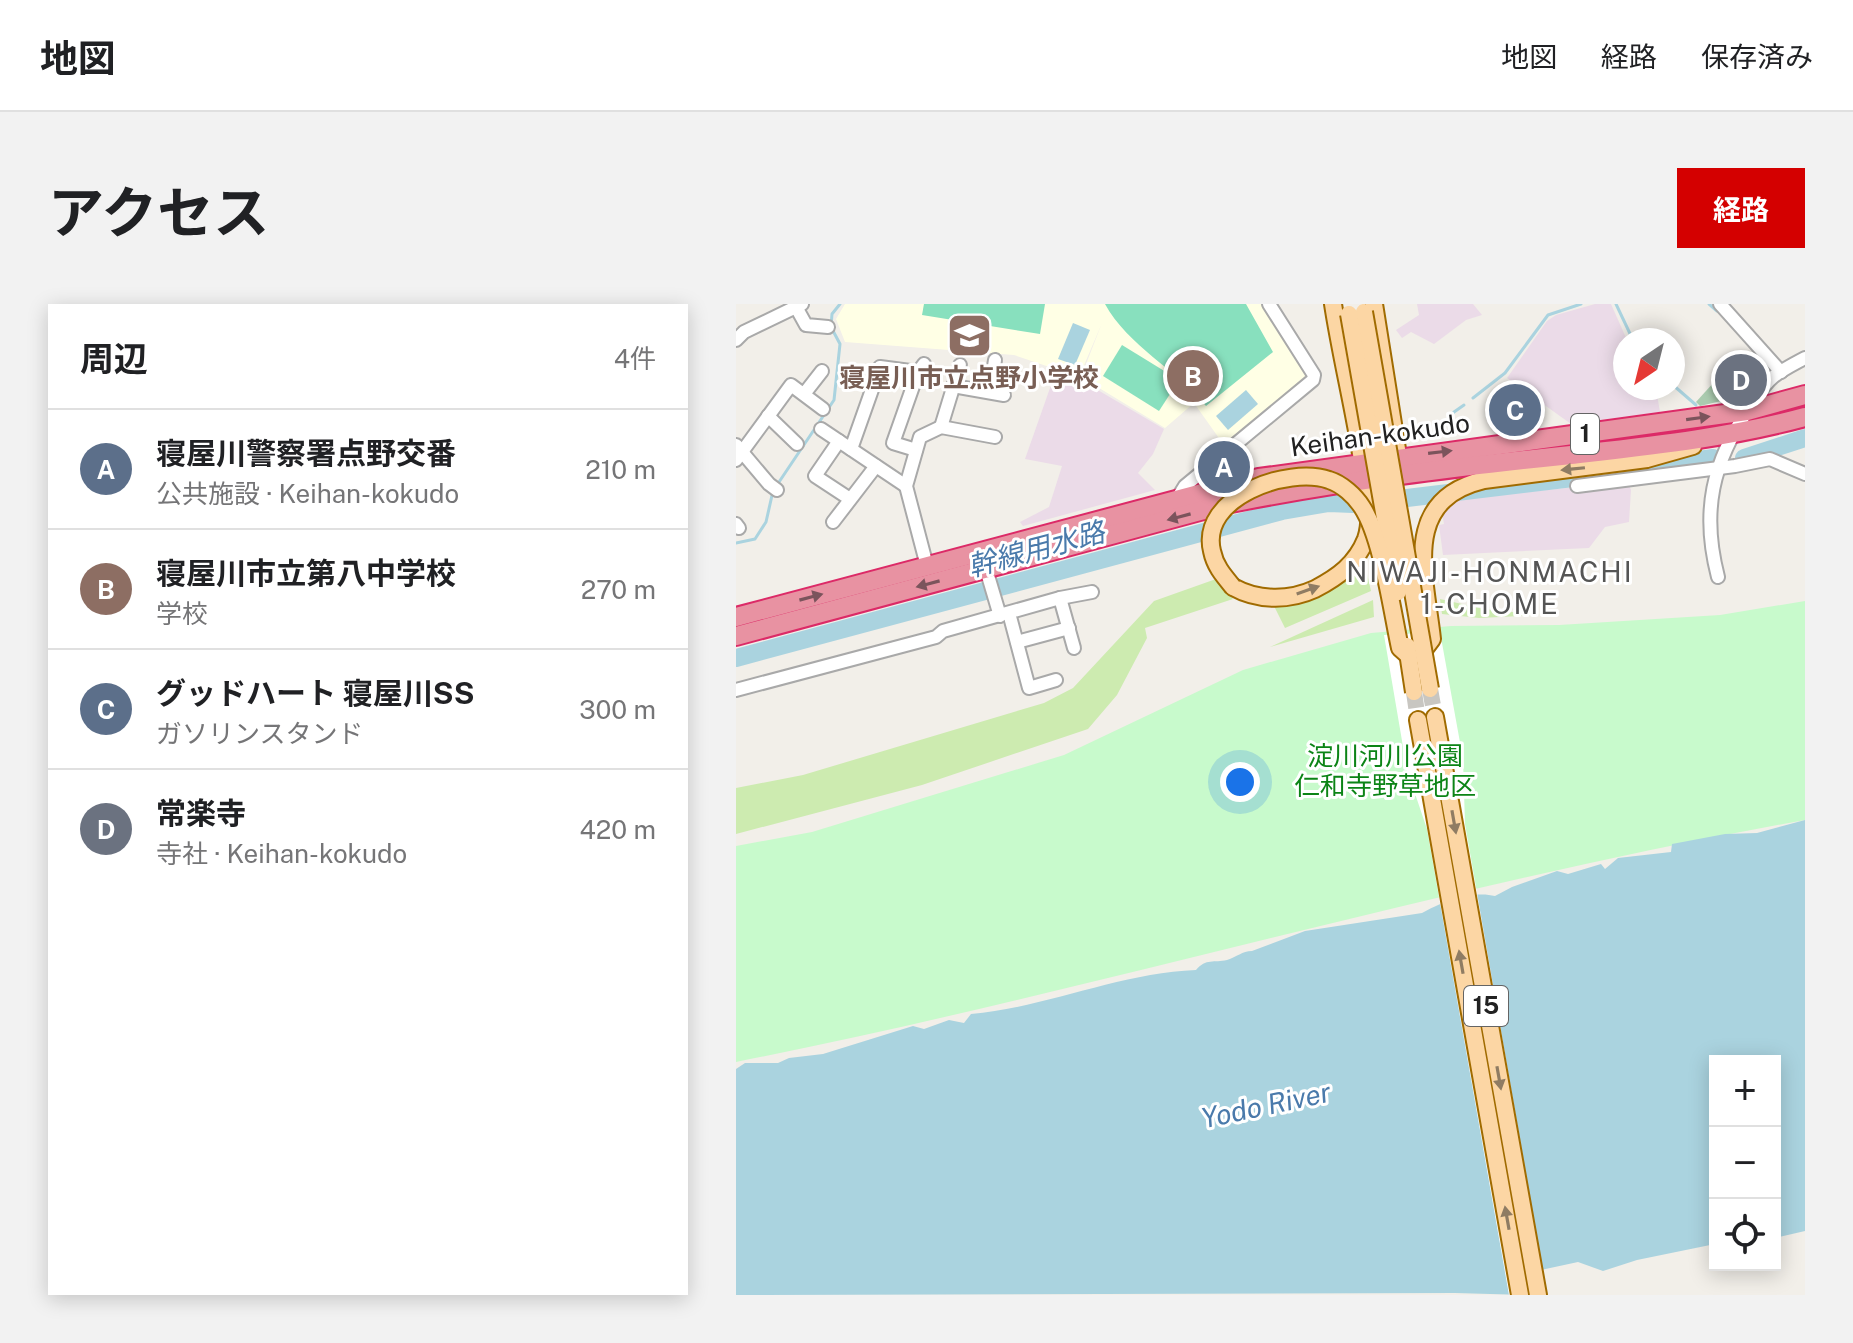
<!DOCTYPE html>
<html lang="ja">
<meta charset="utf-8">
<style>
body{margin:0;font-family:"Public Sans","Noto Sans JP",sans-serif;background:#f2f2f2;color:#202124}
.controls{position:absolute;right:24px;bottom:24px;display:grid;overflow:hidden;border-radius:0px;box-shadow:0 4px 20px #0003}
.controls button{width:72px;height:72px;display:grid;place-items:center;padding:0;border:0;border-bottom:2px solid #e0e0e0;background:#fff;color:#202124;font:40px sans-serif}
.compass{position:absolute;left:877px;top:24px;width:72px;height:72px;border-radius:50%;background:#fff;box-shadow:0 4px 20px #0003;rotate:215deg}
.you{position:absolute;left:504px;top:478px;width:28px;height:28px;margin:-20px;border:6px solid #fff;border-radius:50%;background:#1a73e8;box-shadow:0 0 0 12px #1a73e833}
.badge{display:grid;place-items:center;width:52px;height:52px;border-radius:50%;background:#d40000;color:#fff;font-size:26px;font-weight:700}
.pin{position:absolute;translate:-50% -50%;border:4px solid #fff;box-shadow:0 2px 8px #0006}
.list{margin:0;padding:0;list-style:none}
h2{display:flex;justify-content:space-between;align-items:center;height:104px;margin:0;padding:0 32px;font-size:34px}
h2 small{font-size:26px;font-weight:400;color:#757577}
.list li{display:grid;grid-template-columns:52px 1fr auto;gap:24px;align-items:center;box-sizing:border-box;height:120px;padding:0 32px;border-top:2px solid #e0e0e0}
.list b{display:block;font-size:30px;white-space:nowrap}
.list p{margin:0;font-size:26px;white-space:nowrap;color:#757577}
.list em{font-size:26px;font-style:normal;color:#757577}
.icon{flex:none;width:44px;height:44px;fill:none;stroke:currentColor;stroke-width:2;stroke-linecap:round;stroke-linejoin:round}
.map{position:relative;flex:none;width:1069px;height:991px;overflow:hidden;border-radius:0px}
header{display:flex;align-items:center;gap:48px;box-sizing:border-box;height:112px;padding:0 40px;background:#fff;border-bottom:2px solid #e0e0e0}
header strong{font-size:38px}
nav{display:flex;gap:44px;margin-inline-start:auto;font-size:28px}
.intro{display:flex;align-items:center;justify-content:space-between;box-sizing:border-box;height:192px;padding:0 48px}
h1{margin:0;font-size:56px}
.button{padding:20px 36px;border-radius:0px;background:#d40000;color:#fff;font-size:28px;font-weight:700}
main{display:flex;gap:48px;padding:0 48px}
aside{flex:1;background:#fff;border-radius:0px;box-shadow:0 4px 20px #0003}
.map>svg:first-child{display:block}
.industrial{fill:#ebdbe8}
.education{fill:#ffffe5}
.grass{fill:#cdebb0}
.cemetery{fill:#aacbaf}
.park{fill:#c8facc}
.pitch{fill:#88e0be}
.water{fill:#aad3df}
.pier{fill:#fff}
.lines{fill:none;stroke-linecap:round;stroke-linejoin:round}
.stream{stroke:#aad3df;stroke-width:3}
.river{stroke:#aad3df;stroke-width:18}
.major-tunnel{stroke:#c8c6c1;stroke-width:16;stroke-dasharray:16 8;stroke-linecap:butt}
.minor-casing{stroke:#a9a9a9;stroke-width:16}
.major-casing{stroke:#a06b00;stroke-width:20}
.highway-casing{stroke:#dc2a67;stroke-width:22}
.minor{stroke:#fff;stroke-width:12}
.major{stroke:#fcd6a4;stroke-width:16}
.highway{stroke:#e892a2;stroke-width:18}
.major-bridge-casing{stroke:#a06b00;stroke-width:20;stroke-linecap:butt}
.major-bridge{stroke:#fcd6a4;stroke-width:16}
.oneway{fill:#7b545c}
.oneway2{fill:#8f7c63}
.labels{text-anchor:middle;stroke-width:6;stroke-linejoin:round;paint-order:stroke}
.shield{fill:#fff;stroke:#646464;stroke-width:2}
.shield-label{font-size:24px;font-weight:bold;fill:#222}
.education-label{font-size:26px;font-weight:bold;fill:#785e54;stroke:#fff}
.street-label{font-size:26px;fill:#222;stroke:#fff}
.park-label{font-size:26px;fill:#0c8416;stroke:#fff}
.water-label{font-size:28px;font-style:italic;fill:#4a7aab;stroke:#fff}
.neighbourhood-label{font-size:28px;letter-spacing:2px;fill:#555;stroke:#fff}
</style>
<header>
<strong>地図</strong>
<nav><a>地図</a><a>経路</a><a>保存済み</a></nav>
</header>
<div class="intro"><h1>アクセス</h1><a class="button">経路</a></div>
<main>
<aside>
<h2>周辺<small>4件</small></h2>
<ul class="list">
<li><span class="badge" style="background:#5c6f8a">A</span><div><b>寝屋川警察署点野交番</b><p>公共施設 · Keihan-kokudo</p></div><em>210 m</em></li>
<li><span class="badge" style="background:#8d6e63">B</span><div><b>寝屋川市立第八中学校</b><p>学校</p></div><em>270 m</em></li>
<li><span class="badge" style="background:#5c6f8a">C</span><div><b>グッドハート 寝屋川SS</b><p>ガソリンスタンド</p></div><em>300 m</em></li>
<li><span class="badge" style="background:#6b7280">D</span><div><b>常楽寺</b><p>寺社 · Keihan-kokudo</p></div><em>420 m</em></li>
</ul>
</aside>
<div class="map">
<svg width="1069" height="991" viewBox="0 0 1069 991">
<rect width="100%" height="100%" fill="#f2efe9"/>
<g class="industrial">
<polygon points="681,0 737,0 746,11 730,16 698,40 675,28 666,34 660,26 683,11"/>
<polygon points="859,0 875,0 891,36 889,36 889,84 920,84 924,108 835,120 771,74 811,17 820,11"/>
<polygon points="320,67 343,75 428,125 417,150 402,169 419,186 287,222 284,218 313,203 326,162 289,155"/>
<polygon points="892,178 895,186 893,218 869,223 853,244 707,251 703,221 708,220 705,203 710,196"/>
</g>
<polygon class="education" points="109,0 526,0 570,71 569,78 490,144 458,99 429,124 345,73 366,19 343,73 278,51 109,38 100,15"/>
<g class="grass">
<polygon points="630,265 635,287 549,324 537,300 574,294"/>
<polygon points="480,275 497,295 409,324 411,334 381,391 352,425 186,481 0,530 0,484 67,471 308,399 337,384 418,297"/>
<polygon points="704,295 748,305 804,311 743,314 706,310"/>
<polygon points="637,296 638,313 534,343"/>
</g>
<polygon class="cemetery" points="979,77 998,94 964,102 960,98"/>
<path class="park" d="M1069,297V516C709,580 358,687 0,758V542L76,528L328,451L507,366L635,329L715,322L823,321L984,311Z"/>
<g class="pitch">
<polygon points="188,0 309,0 304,30 186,11"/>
<path d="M369,0H510L537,48L470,102C440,65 392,42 369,0Z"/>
<polygon points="386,41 443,76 423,107 367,72"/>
</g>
<g class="water">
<polygon points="337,19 354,26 339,61 322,55"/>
<polygon points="510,86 522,100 492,126 480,112"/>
<path d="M1069,516V927L1039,934V757H979V940L901,956L867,967L842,958L791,969L793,991L719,989L0,991V765L9,759H42L53,754L87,750L177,722L188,725L213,716L228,719L235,710C312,703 383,669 460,666C470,654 478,659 491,656C501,653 506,647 516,647L569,627L686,609C705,598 737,586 759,592L776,583L821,567L832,570L865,560L869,565L882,554L935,548L936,540L989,530L1021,529Z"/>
</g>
<polygon class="pier" points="704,328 727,455 729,520 811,991 773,991 691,525 671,466 648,331"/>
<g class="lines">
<g class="stream">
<polyline points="880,0 897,36"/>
<polyline points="973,0 981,7"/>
<polyline points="937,81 960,101"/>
<polyline points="737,94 769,69 812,11 845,0"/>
<polyline points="702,127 718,108 728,101"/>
<polyline points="41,181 98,96 104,40 95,23 96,10 104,0"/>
<polyline points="0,239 19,235 30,218 37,187"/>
</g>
<g class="river">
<polyline points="1008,154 1069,134"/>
<polyline points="892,166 977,154"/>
<polyline points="646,197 837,174"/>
<polyline points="0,354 546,207 593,199 617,200"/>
</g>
<g class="major-tunnel">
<polyline points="694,385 699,413"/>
<polyline points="678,388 682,416"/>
</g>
<defs>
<g id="minor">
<polyline points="984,0 1045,68"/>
<polyline points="60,3 70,21 92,23"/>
<polyline points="0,36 8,28 66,0"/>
<polyline points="217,82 268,91"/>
<polyline points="254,88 259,56"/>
<polyline points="68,90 86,67"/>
<polyline points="32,112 61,140"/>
<polyline points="205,123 224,61"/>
<polyline points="85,125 170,182"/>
<polyline points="103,137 79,172 114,195"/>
<polyline points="0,141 33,180 41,186"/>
<polyline points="115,145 144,63 182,68"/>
<polyline points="180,146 157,139 182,68 188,60"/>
<polyline points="0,156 55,81 87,105"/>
<polyline points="841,182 999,162 1034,155 1069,170"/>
<polyline points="441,195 449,182 577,76 578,71 533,0"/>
<polyline points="97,218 140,162"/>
<polyline points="0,220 3,224"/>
<polyline points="191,262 170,182 184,133 205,123 259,133"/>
<polyline points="250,265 264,312"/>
<path d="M982,273C965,208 976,158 1014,103C1021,93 1027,81 1037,73C1046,66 1058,60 1069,54"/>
<polyline points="324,294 338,344"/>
<polyline points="273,309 293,384 320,376"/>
<polyline points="281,338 333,324"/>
<polyline points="0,386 200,333 207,327 324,294 356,288"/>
</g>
<g id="major">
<polyline points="638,0 664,164"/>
<path d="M497,283C522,297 553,297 579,285C602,273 620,260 630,235C638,212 630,179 626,156C618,104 605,52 597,0"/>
<path d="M687,347L696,335C689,271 664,196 748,176L911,155L957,142"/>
<polyline points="699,413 802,991"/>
<polyline points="682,416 784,991"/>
</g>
<g id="highway">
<polyline points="0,313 523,174 1011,107 1069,91"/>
<path d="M0,332L490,200C604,177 720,163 835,151C914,142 992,134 1069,113"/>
</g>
</defs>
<use href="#minor" class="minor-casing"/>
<use href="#major" class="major-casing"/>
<use href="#highway" class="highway-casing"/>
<use href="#minor" class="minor"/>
<use href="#major" class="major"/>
<use href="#highway" class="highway"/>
<defs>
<g id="major-bridge">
<polyline points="628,8 694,385"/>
<polyline points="613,10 662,288"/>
<path d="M497,283C487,271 479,262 476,247C463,193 552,162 593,176C606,180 619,192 626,203C646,233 656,307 664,344L673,352"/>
<polyline points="671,342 678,388"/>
</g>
</defs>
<use href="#major-bridge" class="major-bridge-casing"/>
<use href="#major-bridge" class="major-bridge"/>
</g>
<defs><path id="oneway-solid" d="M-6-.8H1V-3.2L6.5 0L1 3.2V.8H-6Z" transform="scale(2)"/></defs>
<g class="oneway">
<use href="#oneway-solid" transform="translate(962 114) rotate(-8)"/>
<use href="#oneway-solid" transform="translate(704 148) rotate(-7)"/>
<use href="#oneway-solid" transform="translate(443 213) rotate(165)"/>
<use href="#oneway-solid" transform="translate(192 280) rotate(165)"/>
<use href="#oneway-solid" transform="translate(75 293) rotate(-15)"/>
</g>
<g class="oneway2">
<use href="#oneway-solid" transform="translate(837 165) rotate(174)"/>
<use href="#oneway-solid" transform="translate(572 286) rotate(-19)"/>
<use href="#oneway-solid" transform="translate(718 518) rotate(80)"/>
<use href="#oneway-solid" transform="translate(725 658) rotate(-100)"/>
<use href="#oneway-solid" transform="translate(763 774) rotate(80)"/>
<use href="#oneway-solid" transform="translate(771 914) rotate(-100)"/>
</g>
<defs>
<symbol id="school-square" viewBox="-11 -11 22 22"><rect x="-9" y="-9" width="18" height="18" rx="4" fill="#8d6e63" stroke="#fff"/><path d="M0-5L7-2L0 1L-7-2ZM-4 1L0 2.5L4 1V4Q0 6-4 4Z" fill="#fff"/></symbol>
</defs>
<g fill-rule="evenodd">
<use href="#school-square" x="208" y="6" width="51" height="51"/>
</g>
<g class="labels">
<g class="shield">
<rect x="835" y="110" width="28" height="40" rx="6"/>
<rect x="728" y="682" width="44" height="40" rx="6"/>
</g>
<g class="shield-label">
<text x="849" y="138">1</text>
<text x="750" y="710">15</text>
</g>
<g class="education-label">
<text x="233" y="83">寝屋川市立点野小学校</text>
</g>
<g class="street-label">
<text transform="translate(644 131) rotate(-8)" y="9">Keihan-kokudo</text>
</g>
<g class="park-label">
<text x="649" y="461">淀川河川公園<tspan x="649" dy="30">仁和寺野草地区</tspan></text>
</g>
<g class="water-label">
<text transform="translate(300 245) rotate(-15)" y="10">幹線用水路</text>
<text transform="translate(530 801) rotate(-12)" y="10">Yodo River</text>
</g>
<g class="neighbourhood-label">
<text x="754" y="278">NIWAJI-HONMACHI<tspan x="754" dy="32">1-CHOME</tspan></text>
</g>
</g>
</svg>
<div class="controls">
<button>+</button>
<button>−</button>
<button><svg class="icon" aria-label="locate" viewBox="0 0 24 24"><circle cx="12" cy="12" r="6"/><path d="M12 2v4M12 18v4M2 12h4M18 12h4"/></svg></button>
</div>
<svg class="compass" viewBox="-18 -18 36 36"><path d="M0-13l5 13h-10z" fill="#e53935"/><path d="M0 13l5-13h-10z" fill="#757577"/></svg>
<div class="you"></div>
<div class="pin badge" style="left:488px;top:163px;background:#5c6f8a">A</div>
<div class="pin badge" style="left:457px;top:72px;background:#8d6e63">B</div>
<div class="pin badge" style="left:779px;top:106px;background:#5c6f8a">C</div>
<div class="pin badge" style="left:1005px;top:76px;background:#6b7280">D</div>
</div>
</main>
